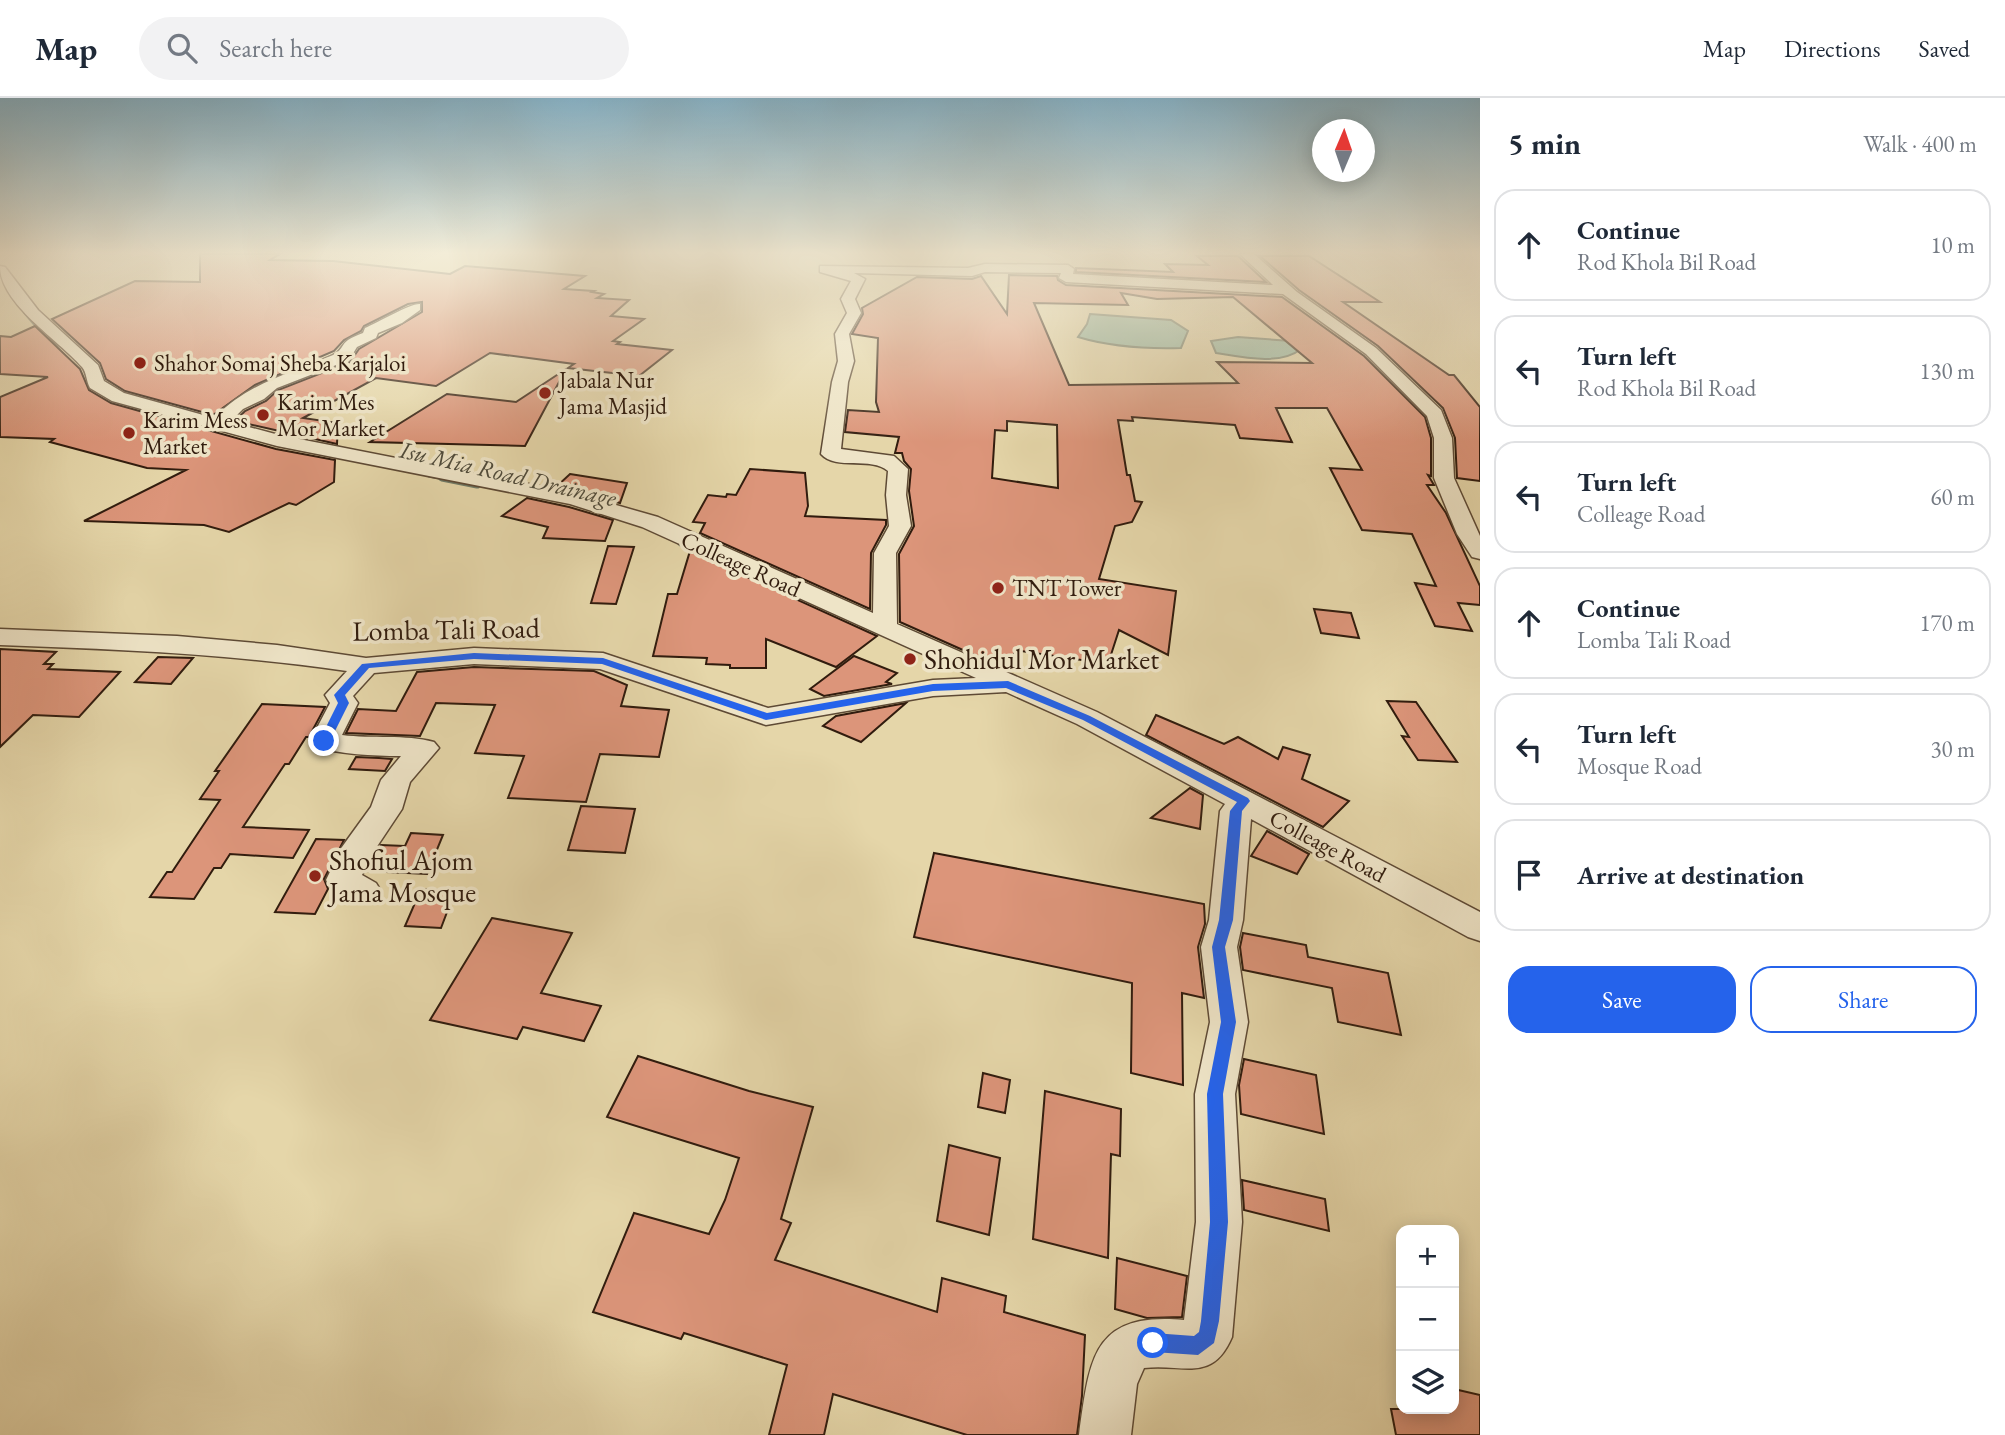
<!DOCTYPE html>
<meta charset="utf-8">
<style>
body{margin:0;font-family:"EB Garamond",serif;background:#f2f2f3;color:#1f2937}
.controls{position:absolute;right:21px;bottom:21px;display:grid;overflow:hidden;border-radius:14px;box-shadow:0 4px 18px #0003}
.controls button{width:63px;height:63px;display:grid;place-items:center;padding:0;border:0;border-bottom:2px solid #e0e1e3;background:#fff;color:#1f2937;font:35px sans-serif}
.compass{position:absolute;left:1312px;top:21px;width:63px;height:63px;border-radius:50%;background:#fff;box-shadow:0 4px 18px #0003;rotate:2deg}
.stop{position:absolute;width:21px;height:21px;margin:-16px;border:5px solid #2563eb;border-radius:50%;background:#fff}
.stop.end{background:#2563eb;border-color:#fff;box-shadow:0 2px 7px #0008}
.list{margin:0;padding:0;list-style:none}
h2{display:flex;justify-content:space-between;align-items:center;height:91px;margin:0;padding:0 28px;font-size:30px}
h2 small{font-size:23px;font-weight:400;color:#747a83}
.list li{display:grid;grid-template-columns:46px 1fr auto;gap:21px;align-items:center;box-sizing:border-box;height:112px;margin:0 14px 14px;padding:0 14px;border:2px solid #e0e1e3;border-radius:21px}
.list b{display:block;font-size:26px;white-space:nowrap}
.list p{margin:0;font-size:23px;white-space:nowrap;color:#747a83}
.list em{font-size:23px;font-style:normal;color:#747a83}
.actions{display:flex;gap:14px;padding:21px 28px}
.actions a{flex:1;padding:16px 0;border:2px solid #2563eb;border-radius:21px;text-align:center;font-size:24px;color:#2563eb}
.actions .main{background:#2563eb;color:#fff}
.icon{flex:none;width:38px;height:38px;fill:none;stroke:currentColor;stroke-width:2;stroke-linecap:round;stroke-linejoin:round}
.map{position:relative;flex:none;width:1480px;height:1337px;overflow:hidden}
header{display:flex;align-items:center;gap:42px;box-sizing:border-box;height:98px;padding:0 35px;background:#fff;border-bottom:2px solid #e0e1e3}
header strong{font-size:33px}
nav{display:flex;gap:38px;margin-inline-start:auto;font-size:24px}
.search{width:490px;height:63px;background:#f2f2f3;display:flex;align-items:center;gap:18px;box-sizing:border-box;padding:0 24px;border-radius:38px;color:#747a83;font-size:26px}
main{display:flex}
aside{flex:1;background:#fff}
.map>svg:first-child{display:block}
.water{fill:#96baa4;stroke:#6e7b68;stroke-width:2}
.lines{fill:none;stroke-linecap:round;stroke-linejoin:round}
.stream-far2{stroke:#6e7b68;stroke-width:4.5}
.stream-far1{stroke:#6e7b68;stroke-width:5}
.stream{stroke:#6e7b68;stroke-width:7}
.building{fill:#dc957a;stroke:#311c0e;stroke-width:2;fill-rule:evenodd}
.tertiary-casing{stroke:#5e4a35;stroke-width:3}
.tertiary{fill:#eee4c7;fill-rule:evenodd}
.route{fill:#2563eb}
.poi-dot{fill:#8f2418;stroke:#eee4c7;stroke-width:2.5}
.labels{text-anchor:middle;stroke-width:7;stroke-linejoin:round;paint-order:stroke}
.far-poi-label{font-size:23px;fill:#311c0e;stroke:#eee4c7;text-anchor:start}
.far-street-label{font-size:23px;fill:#311c0e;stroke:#eee4c7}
.far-water-label{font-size:24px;font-style:italic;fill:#4f4b3b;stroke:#eee4c7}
.street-label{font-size:28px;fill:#311c0e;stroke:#eee4c7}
.poi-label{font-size:28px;fill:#311c0e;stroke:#eee4c7;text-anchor:start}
</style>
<header>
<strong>Map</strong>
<div class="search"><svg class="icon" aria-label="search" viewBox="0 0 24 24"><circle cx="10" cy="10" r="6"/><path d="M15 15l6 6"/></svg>Search here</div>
<nav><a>Map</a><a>Directions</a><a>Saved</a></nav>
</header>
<main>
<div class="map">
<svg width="1480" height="1337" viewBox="0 0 1480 1337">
<rect width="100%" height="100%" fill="#e5d6a9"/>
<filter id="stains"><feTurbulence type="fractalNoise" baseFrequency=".00286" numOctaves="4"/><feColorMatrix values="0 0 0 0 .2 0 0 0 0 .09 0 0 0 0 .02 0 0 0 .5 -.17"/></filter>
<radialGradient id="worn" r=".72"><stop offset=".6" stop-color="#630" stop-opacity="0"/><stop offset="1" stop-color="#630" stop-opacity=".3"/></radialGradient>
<g class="water">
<path d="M1090,216L1171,222L1188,233L1181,250C1146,251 1111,249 1078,239L1087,226Z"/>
<path d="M1238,239L1291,243L1301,251C1280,268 1241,259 1216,255L1211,243Z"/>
</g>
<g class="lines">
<polyline class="stream-far2" points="25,214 42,234 72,256"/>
<g class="stream-far1">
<polyline points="69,254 72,256"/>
<polyline points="429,377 450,381"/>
</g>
<g class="stream">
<polyline points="442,380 477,387"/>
<polyline points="681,445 699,456 728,467"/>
<polyline points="757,481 798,499"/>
</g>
</g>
<g class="building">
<polygon points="200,156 280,156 270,162 333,163 450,176 465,168 585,178 564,191 594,193 592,194 604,196 597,200 629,202 611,218 644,221 613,243 620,244 617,246 672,252 639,278 568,270 574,266 490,255 436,288 376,280 303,320 338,325 337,346 235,323 245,313 266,303 278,292 350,264 359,251 422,214 422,204 408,206 364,228 361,233 344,242 334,253 255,287 213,317 125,293 106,281 100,265 52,221 135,183 200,184"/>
<polygon points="1197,158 1238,158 1266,184 1076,174 1076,170 1173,174 1165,166 1208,167"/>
<polygon points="1260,158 1309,158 1380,204 1343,204 1449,277 1454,277 1480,309 1480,383 1457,380 1455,340 1443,310 1378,248 1299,192"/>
<path d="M1009,177L1057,178L1058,182L1066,187L1282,199L1364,258L1425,319L1431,340V378L1428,377L1434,387H1427L1446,415L1480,488V507L1458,505L1472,533L1435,528L1415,485L1436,488L1412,436L1362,432L1330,370L1362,372L1327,310H1276L1292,344L1240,340L1235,327L1132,319L1133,323L1118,322L1127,377H1130L1135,403L1142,404L1132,424L1115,428L1099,481L1176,493L1168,557L1119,532L1108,566L1015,552L1010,573L900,524L899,456L914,428L909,393L911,371L904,363L902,355H895L899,339L845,334L848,312L879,314L876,304L878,240L852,236L863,216L862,210L917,179L972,181L981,178L1007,216ZM1121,195L1157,201L1233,199L1312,265L1217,264L1238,285L1069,287L1034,205L1128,207ZM1007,323L1057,327L1058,390L992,380L995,332L1007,333Z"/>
<polygon points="35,228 80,271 89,292 111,305 276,351 335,362 334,384 296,407 289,405 229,434 204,427 84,423 186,372 147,370 50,344 54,341 0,339 0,299 48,279 0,276 0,238 11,239"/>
<polygon points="566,271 525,348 370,344 447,296 516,304"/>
<polygon points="750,371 805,375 808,408 805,418 886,422 886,427 871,455 870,511 700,435 705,425 693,424 708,397 726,399 727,396 736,397"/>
<polygon points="570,376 627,385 620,405 556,389"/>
<polygon points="527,400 569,409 613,422 605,443 543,440 548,429 502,418"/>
<polygon points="608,448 634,449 616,506 591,505"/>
<polygon points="690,453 877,538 836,569 766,541 766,570 730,570 730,567 706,566 707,560 653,558 668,496 677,496"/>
<polygon points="1314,511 1351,515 1359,540 1321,535"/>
<polygon points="0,551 56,554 44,566 53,566 48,571 120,574 79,619 33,617 0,649"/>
<polygon points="854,558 897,575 886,584 892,586 824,598 810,591"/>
<polygon points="158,559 193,560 171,586 135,584"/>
<polygon points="474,569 594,573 627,587 621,608 669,612 659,659 600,656 586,704 508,700 524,658 475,655 495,607 436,605 420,638 346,635 358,611 396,613 417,574"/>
<polygon points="1387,603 1416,604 1457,664 1418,662 1402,638 1409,639"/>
<polygon points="906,605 861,644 823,628 836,618"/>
<polygon points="262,606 325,609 309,639 306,639 289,666 285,666 243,729 309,732 293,760 230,756 221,770 214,770 194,801 150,799 167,774 172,774 220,702 200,701 219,673 215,673"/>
<polygon points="1156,617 1224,646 1238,639 1278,661 1283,649 1310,657 1302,681 1349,703 1323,729 1146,637"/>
<polygon points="356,659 379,660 392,661 385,673 349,671"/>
<polygon points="1190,690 1203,697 1200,731 1151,720"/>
<polygon points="581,708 635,711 625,755 568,752"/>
<polygon points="1267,733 1309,756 1297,776 1251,758"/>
<polygon points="411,735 443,737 427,776 367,773 381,747 405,748"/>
<polygon points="316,741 344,742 324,781 328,791 315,816 275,814"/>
<polygon points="934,755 1204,806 1205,826 1198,849 1204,900 1182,895 1183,987 1131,975 1132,885 914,839"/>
<polygon points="421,791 455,793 441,830 405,828"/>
<polygon points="492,820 572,835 541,895 601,908 584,943 523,929 517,941 430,922"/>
<polygon points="1243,835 1306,847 1308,859 1388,875 1401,937 1338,924 1332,890 1243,872 1240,849"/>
<polygon points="638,958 749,993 813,1009 781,1121 791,1125 775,1162 937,1214 942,1180 1006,1198 1004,1214 1085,1237 1082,1298 1077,1337 967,1337 833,1296 824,1337 769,1337 787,1267 684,1235 681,1241 593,1214 634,1115 709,1136 725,1102 739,1060 607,1019"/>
<polygon points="1244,961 1316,977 1324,1036 1241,1016 1239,987"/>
<polygon points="983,975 1010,982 1005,1015 978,1009"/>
<polygon points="1045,993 1121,1011 1120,1058 1111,1056 1108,1160 1033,1141"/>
<polygon points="949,1047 1000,1060 989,1137 937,1123"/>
<polygon points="1242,1082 1325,1101 1329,1133 1244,1112"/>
<polygon points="1117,1160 1187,1178 1182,1219 1147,1220 1115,1211"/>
<polygon points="1454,1291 1480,1297 1480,1337 1396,1337 1391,1311 1454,1311"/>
</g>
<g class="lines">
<defs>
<path id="tertiary" d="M1240,156H1254L1297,194L1376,250L1441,312L1452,340L1454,380L1480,438V461L1472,459L1457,436L1434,380V340L1427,318L1366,256L1283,196L1066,184L1059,180L1061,175L985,174L972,178L854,175L865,181L855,201L861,215L849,236L854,263L848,284L841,351L894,358L908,371L906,397L911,428L896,455L897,526L1097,614L1480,814V843L1468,839L1251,721L1243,822L1237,849L1248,924L1235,996L1242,1124L1232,1239C1212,1286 1183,1265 1144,1270L1137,1286L1131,1337H1079C1090,1260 1092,1214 1184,1222L1196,1124L1195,996L1210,924L1201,849L1209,822L1220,713L1225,706L1077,626L1006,594L933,598L766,627L600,571L474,566L374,575L353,598L358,605L342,637C372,641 405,636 434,644L439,650L410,684L402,711L370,759L362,777L376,785L381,793L376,801L364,805L331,790L326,782L342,749L371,709L381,682L401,658C371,658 342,656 314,649L310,643L330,605L325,597L347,573C231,556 116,551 0,547V531L177,538L277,547L366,560L474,550L603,555L768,610L933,582L976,580L642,429L570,406L277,348L112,303L90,290C86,283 87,275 82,269C59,242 0,206 0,168L5,169L38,212L98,267L104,283L124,295L214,320C251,283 288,277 333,257C341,254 342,246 348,242C352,239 358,237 363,235L365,230C377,225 411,205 420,206V212L402,225L378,235L376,240L357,249L349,262L277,290L264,301L243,311L230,324L279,337L574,395L658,419L873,515L874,455L889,428L886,397L888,373C871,358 836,373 821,356L832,284L838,263L835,236L847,215L841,201L851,183L820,174V168L968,170L985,166L1068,167L1074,171L1073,176L1273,187Z"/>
</defs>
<use href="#tertiary" class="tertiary-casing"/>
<use href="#tertiary" class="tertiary"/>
</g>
<linearGradient id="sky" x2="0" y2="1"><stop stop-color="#87b6cd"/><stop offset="0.45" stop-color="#f3edd8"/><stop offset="1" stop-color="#f3edd8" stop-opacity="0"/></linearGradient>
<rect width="1480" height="344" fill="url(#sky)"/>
<polygon class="route" points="474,555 603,560 767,615 933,586 1008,583 1090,618 1248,700 1250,703 1242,713 1233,822 1225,849 1236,924 1223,996 1228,1124 1219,1223 1214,1245 1198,1257 1153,1254 1146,1252 1143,1245 1146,1238 1153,1235 1194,1238 1199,1234 1201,1223 1210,1124 1207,996 1221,924 1212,849 1219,822 1230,713 1237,704 1083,622 1006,590 933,593 766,622 602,566 474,561 369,570 345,597 349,605 330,643 324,647 319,643 338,605 334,597 362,566"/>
<g class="poi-dot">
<circle cx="140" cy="265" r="7"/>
<circle cx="545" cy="295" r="7"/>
<circle cx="263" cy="317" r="7"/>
<circle cx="129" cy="335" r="7"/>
<circle cx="998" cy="490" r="7"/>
<circle cx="910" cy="561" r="7"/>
<circle cx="315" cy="778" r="7"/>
</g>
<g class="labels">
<g class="far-poi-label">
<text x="154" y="273">Shahor Somaj Sheba Karjaloi</text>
<text x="559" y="290">Jabala Nur<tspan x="559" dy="26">Jama Masjid</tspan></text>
<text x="277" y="312">Karim Mes<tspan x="277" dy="26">Mor Market</tspan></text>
<text x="143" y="330">Karim Mess<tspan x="143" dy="26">Market</tspan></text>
<text x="1012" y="498">TNT Tower</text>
</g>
<g class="far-street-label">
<text transform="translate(741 466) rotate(24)" y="8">Colleage Road</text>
<text transform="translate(1328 748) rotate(28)" y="8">Colleage Road</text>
</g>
<g class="far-water-label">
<text transform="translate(508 376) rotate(13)" y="8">Isu Mia Road Drainage</text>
</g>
<g class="street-label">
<text transform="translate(446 531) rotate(-1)" y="10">Lomba Tali Road</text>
</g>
<g class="poi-label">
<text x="924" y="571">Shohidul Mor Market</text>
<text x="329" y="772">Shofiul Ajom<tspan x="329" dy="32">Jama Mosque</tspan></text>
</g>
</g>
<rect width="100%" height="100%" filter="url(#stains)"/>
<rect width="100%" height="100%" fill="url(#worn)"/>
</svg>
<div class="controls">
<button>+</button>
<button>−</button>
<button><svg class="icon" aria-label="layers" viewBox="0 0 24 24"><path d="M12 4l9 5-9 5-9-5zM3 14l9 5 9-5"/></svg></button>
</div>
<svg class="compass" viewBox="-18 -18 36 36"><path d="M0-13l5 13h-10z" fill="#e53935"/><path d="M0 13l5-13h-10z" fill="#747a83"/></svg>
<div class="stop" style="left:1153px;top:1245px"></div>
<div class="stop end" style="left:324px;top:643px"></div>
</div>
<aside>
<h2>5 min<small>Walk · 400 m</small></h2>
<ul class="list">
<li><svg class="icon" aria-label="ahead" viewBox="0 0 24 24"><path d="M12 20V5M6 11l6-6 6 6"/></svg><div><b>Continue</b><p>Rod Khola Bil Road</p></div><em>10 m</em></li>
<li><svg class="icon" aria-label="left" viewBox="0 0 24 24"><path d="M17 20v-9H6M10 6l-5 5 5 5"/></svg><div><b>Turn left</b><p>Rod Khola Bil Road</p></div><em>130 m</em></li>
<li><svg class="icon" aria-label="left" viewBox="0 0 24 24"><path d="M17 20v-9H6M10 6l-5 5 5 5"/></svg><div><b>Turn left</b><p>Colleage Road</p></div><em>60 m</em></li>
<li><svg class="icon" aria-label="ahead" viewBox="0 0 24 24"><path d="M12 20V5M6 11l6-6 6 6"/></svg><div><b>Continue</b><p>Lomba Tali Road</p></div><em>170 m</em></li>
<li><svg class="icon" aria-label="left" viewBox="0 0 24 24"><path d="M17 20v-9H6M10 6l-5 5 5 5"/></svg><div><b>Turn left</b><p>Mosque Road</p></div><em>30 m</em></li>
<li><svg class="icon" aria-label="arrive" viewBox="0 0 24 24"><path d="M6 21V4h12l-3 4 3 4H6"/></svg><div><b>Arrive at destination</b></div></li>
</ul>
<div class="actions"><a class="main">Save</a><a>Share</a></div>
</aside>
</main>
